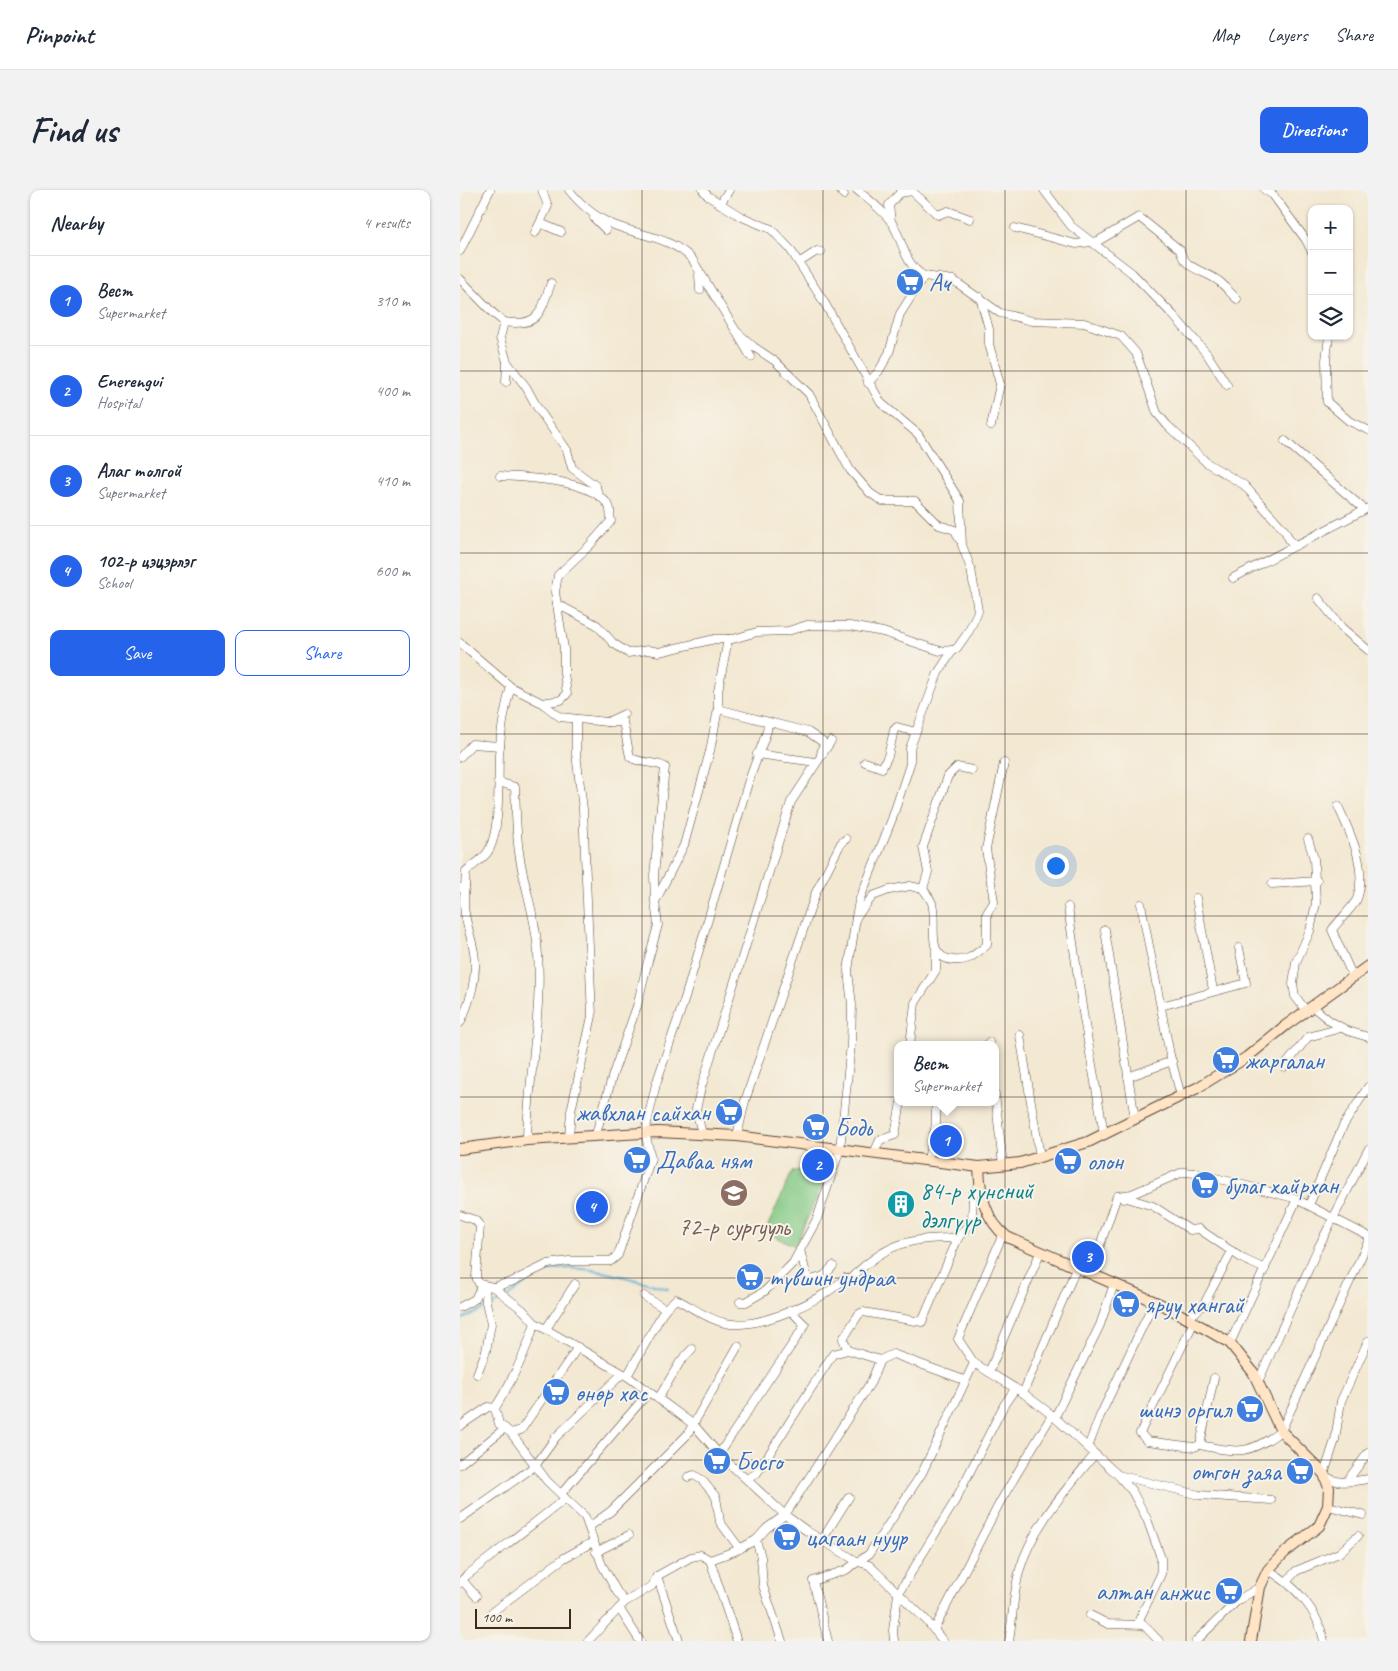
<!DOCTYPE html>
<meta charset="utf-8">
<style>
body{margin:0;font-family:Caveat,sans-serif;background:#f2f2f3;color:#1f2937}
.controls{position:absolute;right:15px;top:15px;display:grid;overflow:hidden;border-radius:10px;box-shadow:0 1px 4px #0004}
.controls button{width:45px;height:45px;display:grid;place-items:center;padding:0;border:0;border-bottom:1px solid #e0e1e3;background:#fff;color:#1f2937;font:25px sans-serif}
.scale{position:absolute;left:15px;bottom:12px;width:96px;box-sizing:border-box;padding-left:5px;border:2px solid #3b2a1e;border-top:0;font-size:14px;line-height:18px;white-space:nowrap;color:#3b2a1e;-webkit-text-stroke:4px #f7f3e8;paint-order:stroke}
.you{position:absolute;left:595px;top:675px;width:18px;height:18px;margin:-12px;border:4px solid #fff;border-radius:50%;background:#1a73e8;box-shadow:0 0 0 8px #1a73e833}
.badge{display:grid;place-items:center;width:32px;height:32px;border-radius:50%;background:#2563eb;color:#fff;font-size:16px;font-weight:700}
.pin{position:absolute;translate:-50% -50%;border:2px solid #fff;box-shadow:0 1px 5px #0006}
.popup{position:absolute;left:434px;top:851px;width:105px;height:65px;box-sizing:border-box;display:grid;place-content:center;border-radius:10px;background:#fff;filter:drop-shadow(0 1px 4px #0005);font-size:16px;white-space:nowrap;color:#747a83}
.popup b{font-size:19px;color:#1f2937}
.popup::after{content:'';position:absolute;left:50%;top:100%;margin-left:-10px;border:10px solid transparent;border-top-color:#fff}
.list{margin:0;padding:0;list-style:none}
h2{display:flex;justify-content:space-between;align-items:center;height:65px;margin:0;padding:0 20px;font-size:21px}
h2 small{font-size:16px;font-weight:400;color:#747a83}
.list li{display:grid;grid-template-columns:32px 1fr auto;gap:15px;align-items:center;box-sizing:border-box;height:90px;padding:0 20px;border-top:1px solid #e0e1e3}
.list b{display:block;font-size:19px;white-space:nowrap}
.list p{margin:0;font-size:16px;white-space:nowrap;color:#747a83}
.list em{font-size:16px;font-style:normal;color:#747a83}
.actions{display:flex;gap:10px;padding:15px 20px}
.actions a{flex:1;padding:11px 0;border:1px solid #2563eb;border-radius:10px;text-align:center;font-size:18px;color:#2563eb}
.actions .main{background:#2563eb;color:#fff}
.icon{flex:none;width:28px;height:28px;fill:none;stroke:currentColor;stroke-width:2;stroke-linecap:round;stroke-linejoin:round}
.map{position:relative;flex:none;width:908px;height:1451px;overflow:hidden;border-radius:10px}
header{display:flex;align-items:center;gap:30px;box-sizing:border-box;height:70px;padding:0 25px;background:#fff;border-bottom:1px solid #e0e1e3}
header strong{font-size:24px}
nav{display:flex;gap:28px;margin-inline-start:auto;font-size:18px}
.intro{display:flex;align-items:center;justify-content:space-between;box-sizing:border-box;height:120px;padding:0 30px}
h1{margin:0;font-size:35px}
.button{padding:12px 22px;border-radius:10px;background:#2563eb;color:#fff;font-size:18px;font-weight:700}
main{display:flex;gap:30px;padding:0 30px}
aside{flex:1;background:#fff;border-radius:10px;box-shadow:0 1px 4px #0004}
.map>svg:first-child{display:block}
.green{fill:#82c985;stroke:#5e7a52}
.lines{fill:none;stroke-linecap:round;stroke-linejoin:round}
.stream{stroke:#5db0d8;stroke-width:2}
.minor-casing{stroke:#574639;stroke-width:9}
.secondary-casing{stroke:#574639;stroke-width:12}
.minor{stroke:#fff;stroke-width:8}
.secondary{stroke:#ffe4c6;stroke-width:10}
.grid{fill:none;stroke:#3b2a1e;stroke-width:1;stroke-opacity:0.55}
.labels{text-anchor:middle;stroke-width:4;stroke-linejoin:round;paint-order:stroke}
.shop-label{font-size:25px;fill:#366cbe;stroke:#f7f3e8;text-anchor:start}
.culture-label{font-size:25px;fill:#0d838f;stroke:#f7f3e8;text-anchor:start}
.education-label{font-size:25px;fill:#785e54;stroke:#f7f3e8}
</style>
<header>
<strong>Pinpoint</strong>
<nav><a>Map</a><a>Layers</a><a>Share</a></nav>
</header>
<div class="intro"><h1>Find us</h1><a class="button">Directions</a></div>
<main>
<aside>
<h2>Nearby<small>4 results</small></h2>
<ul class="list">
<li><span class="badge">1</span><div><b>Вест</b><p>Supermarket</p></div><em>310 m</em></li>
<li><span class="badge">2</span><div><b>Enerengui</b><p>Hospital</p></div><em>400 m</em></li>
<li><span class="badge">3</span><div><b>Алаг толгой</b><p>Supermarket</p></div><em>410 m</em></li>
<li><span class="badge">4</span><div><b>102-р цэцэрлэг</b><p>School</p></div><em>600 m</em></li>
</ul>
<div class="actions"><a class="main">Save</a><a>Share</a></div>
</aside>
<div class="map">
<svg width="908" height="1451" viewBox="0 0 908 1451">
<rect width="100%" height="100%" fill="#f7f3e8"/>
<filter id="ink" filterUnits="userSpaceOnUse"><feTurbulence type="fractalNoise" baseFrequency=".02" numOctaves="2"/><feDisplacementMap in="SourceGraphic" scale="10" xChannelSelector="R" yChannelSelector="G"/><feConvolveMatrix kernelMatrix="1 2 1 2 8 2 1 2 1" color-interpolation-filters="sRGB"/></filter>
<filter id="wash" filterUnits="userSpaceOnUse"><feTurbulence type="fractalNoise" baseFrequency=".0096" numOctaves="4" result="noise"/><feDisplacementMap in="SourceGraphic" scale="20" xChannelSelector="R" yChannelSelector="G"/><feGaussianBlur stdDeviation="1.12" result="paint"/><feColorMatrix in="noise" values="0 0 0 0 0 0 0 0 0 0 0 0 0 0 0 0 0 1.4 0 .05"/><feComposite in="paint" operator="in"/></filter>
<g filter="url(#wash)">
<rect width="100%" height="100%" fill="#f3e8d2"/>
<polygon class="green" points="339,980 364,991 335,1056 305,1042 332,982"/>
<g class="lines">
<g class="stream">
<path d="M48,1107C59,1098 71,1088 83,1083C114,1069 176,1090 208,1099"/>
<polyline points="28,1118 44,1109"/>
<polyline points="0,1130 24,1119"/>
</g>
</g>
</g>
<g filter="url(#ink)">
<g class="lines">
<defs>
<g id="minor">
<path d="M109,0C121,15 136,28 154,35C181,46 211,47 232,69L276,141L294,157L315,171L349,204L390,280L410,303L422,311H455L479,335L495,340L499,349"/>
<polyline points="243,0 248,6 280,26 311,39 330,59 364,112 421,213 458,244 500,311 502,355 511,379 518,421 509,441 497,458 493,460 478,483 450,558 450,574 432,629 399,711 396,727"/>
<polyline points="380,0 384,5"/>
<path d="M397,0C409,10 423,20 432,33C444,52 443,73 464,86"/>
<polyline points="584,0 611,36 672,83 713,125 747,164 767,195"/>
<polyline points="805,0 813,5 846,50 852,62"/>
<polyline points="260,14 269,0"/>
<polyline points="134,28 146,40"/>
<polyline points="431,32 429,15 440,3 452,1 478,25 488,21 510,29"/>
<polyline points="80,33 101,42"/>
<path d="M555,38L616,54L638,51L679,27L720,60C725,81 746,80 760,92C766,97 771,104 777,109"/>
<polyline points="75,43 88,16 82,0"/>
<polyline points="0,61 30,0"/>
<polyline points="340,72 357,61 361,62"/>
<polyline points="239,85 240,100"/>
<polyline points="0,89 33,123 44,132 40,148 47,172 66,197 77,217 107,260 112,278 136,296 138,305"/>
<polyline points="520,107 529,139 529,154 540,194 531,236"/>
<path d="M44,132C80,137 80,123 91,93"/>
<polyline points="278,145 291,167"/>
<polyline points="869,146 866,170 867,212 889,231 908,240"/>
<polyline points="46,192 47,172"/>
<polyline points="408,193 419,181 429,163 440,124 464,86 493,90 540,123 572,131 624,133 661,146 676,163 697,223 707,235 747,273 784,295 825,341 830,351 837,355"/>
<polyline points="825,251 904,319"/>
<path d="M40,286C68,288 132,289 149,316C151,320 150,327 151,331L130,355L98,385L95,402L104,459V483L107,504L101,510L82,513"/>
<polyline points="773,388 908,318"/>
<polyline points="858,408 882,438 908,460"/>
<polyline points="97,414 137,435 153,453 168,463 188,460 199,462 255,449 273,449 297,442 328,441 347,435 390,436 423,442 480,461 493,460"/>
<polyline points="0,453 51,497 82,513 100,527 147,532 164,524"/>
<polyline points="258,519 258,501 268,449"/>
<path d="M147,532H163L170,567C180,574 193,571 205,577L194,685L195,710"/>
<polyline points="297,564 356,572"/>
<polyline points="0,567 12,554 40,556"/>
<polyline points="405,572 422,578 428,566 434,540 437,537 456,542"/>
<path d="M38,592L55,597C56,619 56,641 59,662C63,692 74,722 77,752C84,817 68,884 67,950"/>
<path d="M878,616C891,645 908,678 897,709C891,720 879,730 872,740L892,785"/>
<polyline points="812,694 857,691"/>
<path d="M0,698L5,697L6,681C13,675 22,670 27,663C41,644 38,589 39,565C41,542 44,519 51,497"/>
<polyline points="463,699 468,682 463,657 488,586 497,577 512,580"/>
<polyline points="736,708 753,800"/>
<polyline points="681,714 710,865 721,906"/>
<polyline points="608,717 623,823 644,944"/>
<polyline points="645,740 675,929"/>
<polyline points="701,816 786,793 779,758"/>
<polyline points="853,817 870,831 888,841 908,847"/>
<polyline points="847,822 835,806 833,794 836,772 850,741 856,713 854,669 848,649"/>
<path d="M0,833C10,813 18,785 14,762C9,736 1,724 5,697"/>
<polyline points="560,845 580,967"/>
<polyline points="529,852 529,855"/>
<polyline points="450,855 455,813 476,780 476,762"/>
<polyline points="824,877 848,847 881,838"/>
<polyline points="668,887 712,871"/>
<polyline points="535,904 543,975"/>
<polyline points="136,944 153,884 177,816 187,775 198,735 195,712 224,655 250,561 258,519 348,542 364,553 361,564"/>
<polyline points="242,944 236,919 241,898 331,612 371,551"/>
<polyline points="277,946 285,911 356,702 381,653 386,649"/>
<polyline points="109,947 111,921 132,826 123,619 116,564 116,529"/>
<polyline points="414,963 420,950 435,945 441,912"/>
<polyline points="468,969 476,934 476,912"/>
<polyline points="664,1009 667,1008 693,1016 730,1040 739,1039 783,1069 805,1079"/>
<polyline points="849,1015 883,936 908,897"/>
<polyline points="0,1025 15,1030 20,1036 16,1087 19,1094 33,1097 63,1120 75,1133 167,1186 207,1215 234,1235 259,1264 325,1325 347,1341 398,1372 409,1375 466,1430 483,1451"/>
<polyline points="340,1060 347,1087 351,1090 364,1086 373,1076"/>
<polyline points="630,1084 657,1006 672,1004 723,982 736,983 834,1008 908,1046"/>
<polyline points="33,1097 51,1092 88,1074 109,1071 151,1071 158,1065 191,968 185,942 196,894 225,808 288,593 307,541 308,532"/>
<polyline points="184,1106 205,1119"/>
<path d="M280,1112H286L305,1101L333,1073L357,1029L380,959L391,854L392,815L388,781L396,727L413,706L429,700L450,696L463,699C466,703 470,708 472,713C478,734 464,767 493,770C509,772 515,764 527,755V723L534,712L526,659L544,573"/>
<polyline points="0,1117 15,1109 22,1095"/>
<polyline points="728,1129 744,1114 772,1061"/>
<path d="M734,1132L680,1243L687,1251L734,1257L740,1255C779,1263 789,1265 821,1241L908,1052"/>
<polyline points="86,1139 115,1094"/>
<path d="M908,1151L881,1211L875,1250L864,1284C875,1296 893,1291 908,1289"/>
<polyline points="770,1153 837,1009"/>
<polyline points="388,1160 383,1149 399,1124 403,1122 462,1132 498,1048 512,1030 513,1003 520,994"/>
<polyline points="514,1173 563,1203 592,1225 658,1285 672,1301 687,1329 701,1368 701,1384 679,1430 699,1451"/>
<polyline points="529,1182 580,1063"/>
<polyline points="17,1184 26,1161 31,1134 26,1112 25,1096"/>
<path d="M167,1186L205,1119L216,1109C232,1117 247,1129 265,1133C297,1140 363,1111 385,1088L389,1090C425,1054 448,1047 498,1048"/>
<polyline points="798,1192 858,1058 908,960"/>
<polyline points="563,1203 616,1079"/>
<polyline points="198,1209 220,1172 232,1159"/>
<path d="M35,1218C52,1191 66,1162 75,1133"/>
<polyline points="595,1227 640,1135 654,1094"/>
<polyline points="0,1236 28,1217 35,1218 39,1234 51,1243 87,1291 125,1327 142,1375 157,1402 165,1412"/>
<polyline points="51,1243 61,1240 118,1157"/>
<polyline points="740,1255 754,1188"/>
<polyline points="628,1257 640,1226 694,1112"/>
<polyline points="259,1264 345,1135 330,1120"/>
<polyline points="0,1274 45,1238"/>
<polyline points="658,1285 739,1305 811,1310"/>
<polyline points="228,1287 234,1285 242,1290 256,1307 260,1332 280,1359"/>
<polyline points="287,1289 297,1283 373,1164 388,1160 420,1170 433,1164 504,1190"/>
<polyline points="887,1291 908,1263"/>
<polyline points="101,1304 189,1202"/>
<polyline points="868,1316 903,1325"/>
<polyline points="0,1329 75,1276 96,1247 162,1184"/>
<polyline points="129,1337 151,1321 227,1245 278,1156"/>
<polyline points="362,1350 389,1307"/>
<polyline points="136,1362 169,1345"/>
<polyline points="250,1370 277,1451"/>
<path d="M808,1380C835,1395 858,1420 864,1451"/>
<polyline points="197,1386 219,1451"/>
<polyline points="2,1390 16,1406"/>
<polyline points="827,1391 836,1381 879,1363 898,1346"/>
<polyline points="0,1393 6,1386 105,1309"/>
<polyline points="159,1418 180,1451"/>
<polyline points="32,1422 104,1368 133,1352"/>
<polyline points="630,1425 648,1434 684,1435"/>
<polyline points="474,1440 540,1312 592,1225"/>
<polyline points="128,1451 165,1412 192,1396 197,1386 231,1367 241,1365 250,1370 275,1361 296,1350"/>
<polyline points="322,1451 303,1396 301,1367 296,1350 307,1338 325,1325 411,1192 420,1170"/>
<polyline points="368,1451 353,1391 386,1380 409,1364 462,1283 514,1173 498,1149 543,1044"/>
<polyline points="434,1451 433,1440 438,1404 495,1311 544,1215 555,1199"/>
<path d="M549,1451C553,1427 553,1403 560,1379C573,1335 607,1299 635,1264"/>
<polyline points="736,1451 778,1410 800,1397"/>
</g>
<g id="secondary">
<polyline points="0,959 67,950 198,942 277,946 519,977 560,973 628,952 737,898 787,867 825,836 908,776"/>
<path d="M519,977C520,1004 525,1030 547,1047L709,1118L770,1153L793,1182L821,1241L864,1284L869,1298L868,1316L859,1336L824,1363L808,1380L800,1397L791,1451"/>
</g>
</defs>
<use href="#minor" class="minor-casing"/>
<use href="#secondary" class="secondary-casing"/>
<use href="#minor" class="minor"/>
<use href="#secondary" class="secondary"/>
</g>
</g>
<path class="grid" d="M182,0V1451M363,0V1451M545,0V1451M726,0V1451M0,181H908M0,363H908M0,544H908M0,726H908M0,907H908M0,1088H908M0,1270H908"/>
<defs>
<symbol id="supermarket-disc" viewBox="-11 -11 22 22"><circle r="9.5" fill="#3f7fe0" stroke="#f7f3e8"/><path d="M-6-5.5h2.5l.6 2H6L4.5 2H-2.5L-4.4-4H-6ZM-1.5 3.2a1.3 1.3 0 1 0 .1 0ZM3 3.2a1.3 1.3 0 1 0 .1 0Z" fill="#fff"/></symbol>
<symbol id="school-disc" viewBox="-11 -11 22 22"><circle r="9.5" fill="#8d6e63" stroke="#f7f3e8"/><path d="M0-5L7-2L0 1L-7-2ZM-4 1L0 2.5L4 1V4Q0 6-4 4Z" fill="#fff"/></symbol>
<symbol id="building-disc" viewBox="-11 -11 22 22"><circle r="9.5" fill="#0f9aa8" stroke="#f7f3e8"/><path d="M-4-6H4V6H1V3H-1V6H-4ZM-2.5-4.3h1.7v1.8h-1.7ZM.8-4.3h1.7v1.8H.8ZM-2.5-1h1.7V.8h-1.7ZM.8-1h1.7V.8H.8Z" fill="#fff"/></symbol>
</defs>
<g fill-rule="evenodd">
<use href="#supermarket-disc" x="434" y="76" width="32" height="32"/>
<use href="#supermarket-disc" x="750" y="854" width="32" height="32"/>
<use href="#supermarket-disc" x="253" y="906" width="32" height="32"/>
<use href="#supermarket-disc" x="340" y="921" width="32" height="32"/>
<use href="#supermarket-disc" x="161" y="954" width="32" height="32"/>
<use href="#supermarket-disc" x="592" y="955" width="32" height="32"/>
<use href="#supermarket-disc" x="729" y="979" width="32" height="32"/>
<use href="#school-disc" x="258" y="987" width="32" height="32"/>
<use href="#building-disc" x="425" y="998" width="32" height="32"/>
<use href="#supermarket-disc" x="274" y="1071" width="32" height="32"/>
<use href="#supermarket-disc" x="650" y="1098" width="32" height="32"/>
<use href="#supermarket-disc" x="80" y="1186" width="32" height="32"/>
<use href="#supermarket-disc" x="774" y="1203" width="32" height="32"/>
<use href="#supermarket-disc" x="241" y="1255" width="32" height="32"/>
<use href="#supermarket-disc" x="824" y="1265" width="32" height="32"/>
<use href="#supermarket-disc" x="311" y="1331" width="32" height="32"/>
<use href="#supermarket-disc" x="753" y="1385" width="32" height="32"/>
</g>
<g class="labels">
<g class="shop-label">
<text x="469" y="101">Ач</text>
<text x="785" y="879">жаргалан</text>
<text x="250" y="931" text-anchor="end">жавхлан сайхан</text>
<text x="375" y="946">Бодь</text>
<text x="196" y="979">Даваа ням</text>
<text x="627" y="980">олон</text>
<text x="764" y="1004">булаг хайрхан</text>
<text x="309" y="1096">түвшин ундраа</text>
<text x="685" y="1123">яруу хангай</text>
<text x="115" y="1211">өнөр хас</text>
<text x="771" y="1228" text-anchor="end">шинэ оргил</text>
<text x="276" y="1280">Босго</text>
<text x="821" y="1290" text-anchor="end">отгон заяа</text>
<text x="346" y="1356">цагаан нуур</text>
<text x="750" y="1410" text-anchor="end">алтан анжис</text>
</g>
<g class="culture-label">
<text x="460" y="1009">84-р хүнсний<tspan x="460" dy="29">дэлгүүр</tspan></text>
</g>
<g class="education-label">
<text x="274" y="1045">72-р сургууль</text>
</g>
</g>
</svg>
<div class="controls">
<button>+</button>
<button>−</button>
<button><svg class="icon" aria-label="layers" viewBox="0 0 24 24"><path d="M12 4l9 5-9 5-9-5zM3 14l9 5 9-5"/></svg></button>
</div>
<div class="scale">100 m</div>
<div class="you"></div>
<div class="pin badge" style="left:486px;top:951px">1</div>
<div class="popup"><b>Вест</b>Supermarket</div>
<div class="pin badge" style="left:358px;top:975px">2</div>
<div class="pin badge" style="left:628px;top:1067px">3</div>
<div class="pin badge" style="left:132px;top:1017px">4</div>
</div>
</main>
